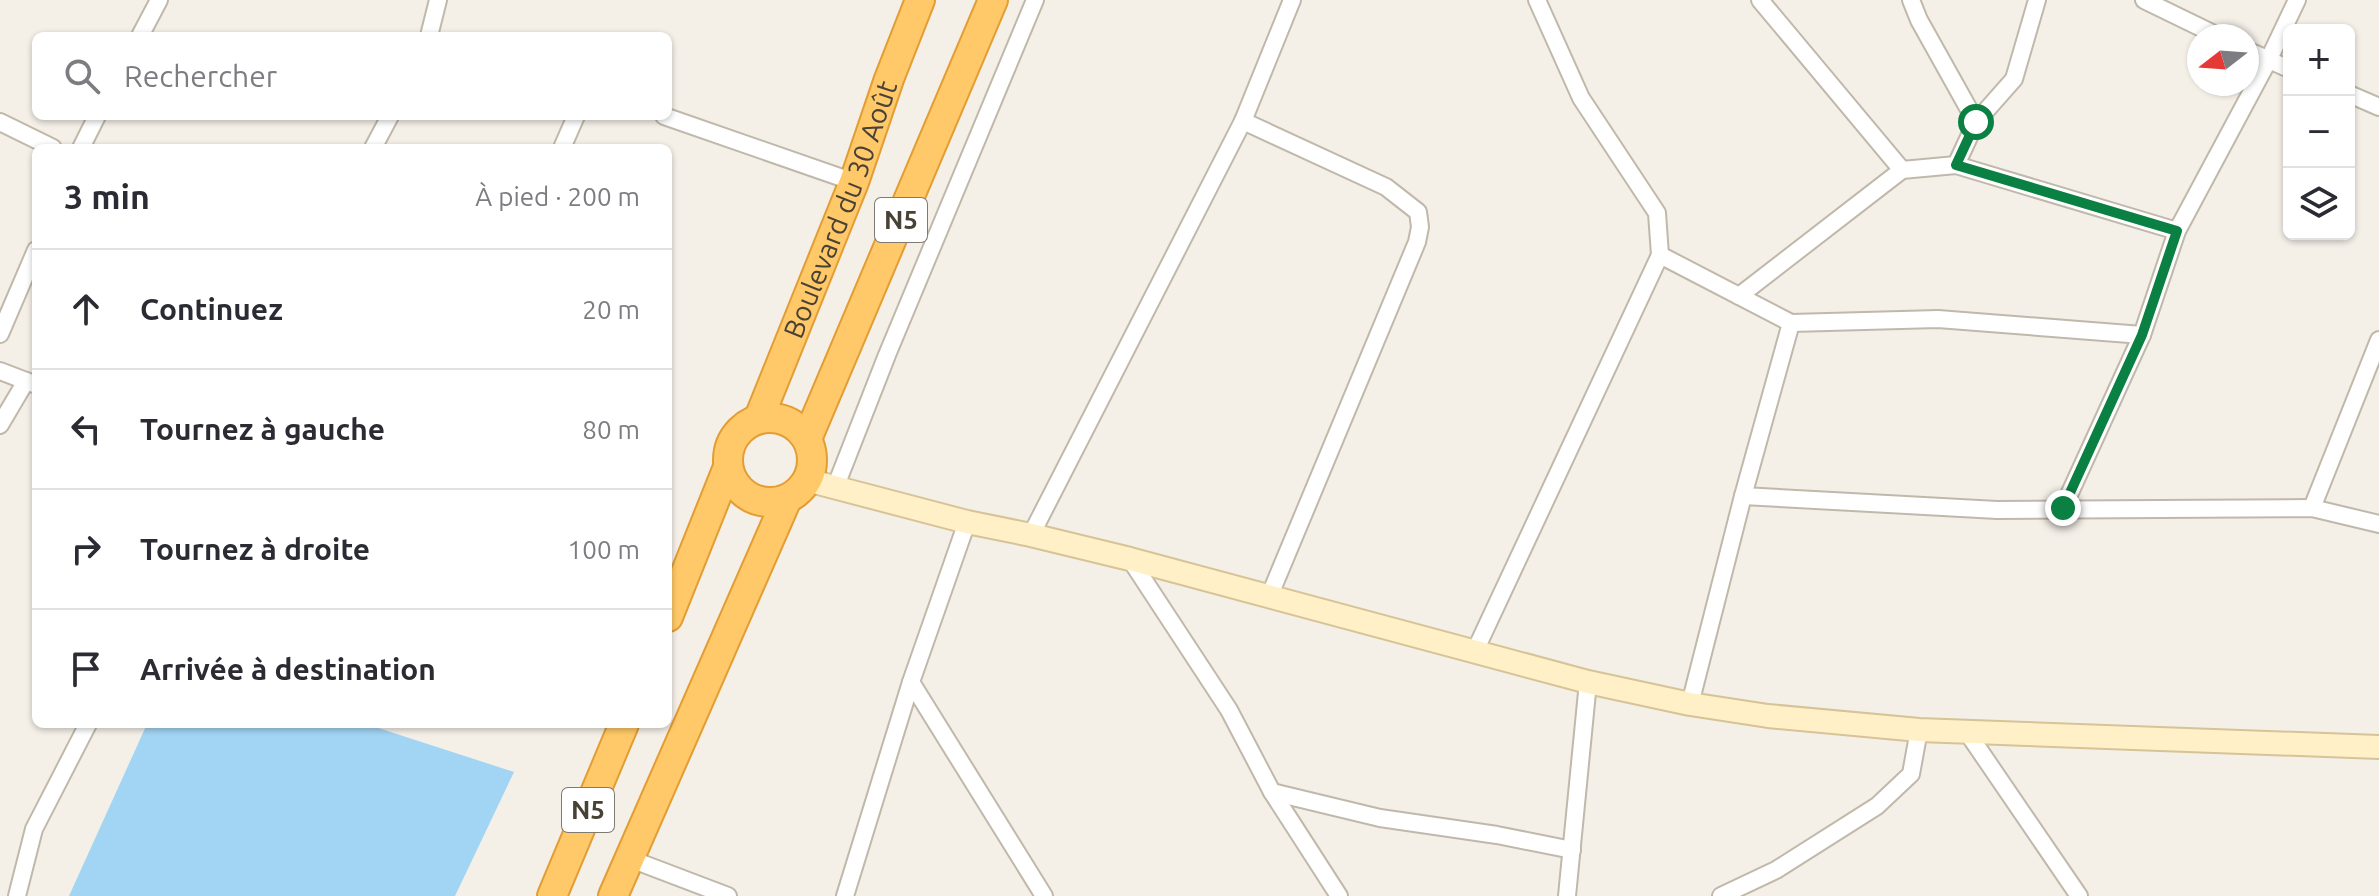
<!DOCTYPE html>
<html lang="fr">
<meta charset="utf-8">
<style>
body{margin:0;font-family:Ubuntu,sans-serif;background:#f7f7f7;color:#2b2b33}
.controls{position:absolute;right:24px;top:24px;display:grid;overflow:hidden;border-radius:12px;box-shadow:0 2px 6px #0004}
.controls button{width:72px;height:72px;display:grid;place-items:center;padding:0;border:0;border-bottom:2px solid #e1e1e2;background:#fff;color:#2b2b33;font:40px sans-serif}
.compass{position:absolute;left:2187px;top:24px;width:72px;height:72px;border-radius:50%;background:#fff;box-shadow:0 2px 6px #0004;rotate:253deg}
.stop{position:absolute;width:24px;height:24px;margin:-18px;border:6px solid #0b8043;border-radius:50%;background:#fff}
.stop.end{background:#0b8043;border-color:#fff;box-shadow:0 2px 8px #0008}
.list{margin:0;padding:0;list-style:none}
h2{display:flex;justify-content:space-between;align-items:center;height:104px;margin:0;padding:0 32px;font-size:34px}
h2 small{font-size:26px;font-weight:400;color:#7c7c81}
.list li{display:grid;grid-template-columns:52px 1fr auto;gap:24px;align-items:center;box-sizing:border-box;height:120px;padding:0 32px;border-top:2px solid #e1e1e2}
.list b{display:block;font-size:30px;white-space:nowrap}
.list em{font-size:26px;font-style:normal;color:#7c7c81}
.icon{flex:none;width:44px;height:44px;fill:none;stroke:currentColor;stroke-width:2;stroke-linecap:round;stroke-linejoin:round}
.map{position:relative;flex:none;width:2379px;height:896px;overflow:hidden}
.search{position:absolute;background:#fff;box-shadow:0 2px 6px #0004;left:32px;top:32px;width:640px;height:88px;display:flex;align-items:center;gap:20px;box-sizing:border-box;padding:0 28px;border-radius:12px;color:#7c7c81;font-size:30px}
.panel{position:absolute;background:#fff;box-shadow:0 2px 6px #0004;left:32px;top:144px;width:640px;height:584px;border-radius:12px}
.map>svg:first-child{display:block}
.water{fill:#a2d4f3}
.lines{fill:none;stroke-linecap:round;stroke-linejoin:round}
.street-casing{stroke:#c0b8aa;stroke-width:20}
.secondary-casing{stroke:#d6c396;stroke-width:26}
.highway-casing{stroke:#e39d33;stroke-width:32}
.street{stroke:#fff;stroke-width:16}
.secondary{stroke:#fff0c7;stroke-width:22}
.highway{stroke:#ffc868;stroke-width:28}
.route{stroke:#0b8043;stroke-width:10}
.labels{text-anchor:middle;stroke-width:6;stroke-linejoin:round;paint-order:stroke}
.shield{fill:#fff;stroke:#7f7a72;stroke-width:2}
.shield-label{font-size:26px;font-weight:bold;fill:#484136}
.street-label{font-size:28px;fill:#484136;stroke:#fff}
</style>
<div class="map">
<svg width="2379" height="896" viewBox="0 0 2379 896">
<rect width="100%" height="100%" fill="#f4f0e8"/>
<polygon class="water" points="147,724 366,724 514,772 455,896 69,896"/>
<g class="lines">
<defs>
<g id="street">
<polyline points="1537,0 1581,98 1657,213 1660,255 1791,323 1938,319 2142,335"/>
<polyline points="1760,0 1902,170"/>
<polyline points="1911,0 1919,20 1976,122"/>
<polyline points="2144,0 2218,36"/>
<polyline points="140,36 159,0"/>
<polyline points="429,36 438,0"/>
<polyline points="2247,50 2289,69"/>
<polyline points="2349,94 2379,107"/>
<polyline points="664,116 854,182"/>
<polyline points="1243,121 1386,187 1418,212 1420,227 1417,242 1269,597"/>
<polyline points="0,122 53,148"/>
<polyline points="81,148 97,116"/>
<polyline points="373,148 390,116"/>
<polyline points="562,148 576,116"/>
<polyline points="1956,165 1976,122 2014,79 2037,0"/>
<polyline points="1739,296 1902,170 1956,165 2177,231"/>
<polyline points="0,334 36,250"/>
<polyline points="0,371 34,384"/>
<polyline points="0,425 26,381"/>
<polyline points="835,488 887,355 1035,0"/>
<polyline points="1743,496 1997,510 2312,508 2379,524"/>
<polyline points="2063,508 2142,335 2177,231 2268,61 2297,0"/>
<polyline points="2312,508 2379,340"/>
<polyline points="1031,535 1243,121 1292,0"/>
<polyline points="1130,559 1229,710 1272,792 1339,896"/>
<polyline points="1475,651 1660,255"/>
<polyline points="911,682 1044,896"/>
<polyline points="1690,704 1743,496 1791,323"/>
<polyline points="1967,732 2079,896"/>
<polyline points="1272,792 1380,818 1497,835 1572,850"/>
<polyline points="628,858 728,896"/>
<polyline points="17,896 34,829 88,724"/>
<polyline points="845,896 911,682 967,522"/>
<polyline points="1567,896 1588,682"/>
<polyline points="1721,896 1776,870 1877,806 1911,774 1919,730"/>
</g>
<polyline id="secondary" points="807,480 967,522 1031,535 1130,559 1588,682 1690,704 1768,716 1919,730 2379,747"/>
<g id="highway">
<circle cx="770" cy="460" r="42"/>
<path id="s1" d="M759,418L854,182L889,79L920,0"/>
<polyline points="807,439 993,0"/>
<polyline points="668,617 728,467"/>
<polyline points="552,896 624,724"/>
<polyline points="613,896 787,499"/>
</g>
</defs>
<use href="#street" class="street-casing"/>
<use href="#secondary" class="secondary-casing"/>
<use href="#highway" class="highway-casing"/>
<use href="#street" class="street"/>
<use href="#secondary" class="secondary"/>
<use href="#highway" class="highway"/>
</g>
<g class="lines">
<polyline class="route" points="1976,122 1956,165 2177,231 2142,335 2063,508"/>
</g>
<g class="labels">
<g class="shield">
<rect x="875" y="198" width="52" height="44" rx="6"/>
<rect x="562" y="788" width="52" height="44" rx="6"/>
</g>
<g class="shield-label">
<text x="901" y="229">N5</text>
<text x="588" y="819">N5</text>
</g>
<g class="street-label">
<text dy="10" stroke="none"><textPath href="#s1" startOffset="224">Boulevard du 30 Août</textPath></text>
</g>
</g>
</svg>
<div class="controls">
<button>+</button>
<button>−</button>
<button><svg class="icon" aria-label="layers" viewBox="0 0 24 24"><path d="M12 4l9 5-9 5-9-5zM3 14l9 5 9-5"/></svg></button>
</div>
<svg class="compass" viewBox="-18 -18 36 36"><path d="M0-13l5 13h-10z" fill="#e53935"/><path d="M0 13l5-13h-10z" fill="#7c7c81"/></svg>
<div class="stop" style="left:1976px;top:122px"></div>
<div class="stop end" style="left:2063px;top:508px"></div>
<div class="search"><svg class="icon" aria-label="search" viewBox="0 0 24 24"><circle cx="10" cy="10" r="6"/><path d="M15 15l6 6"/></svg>Rechercher</div>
<section class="panel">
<h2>3 min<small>À pied · 200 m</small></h2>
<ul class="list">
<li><svg class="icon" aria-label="ahead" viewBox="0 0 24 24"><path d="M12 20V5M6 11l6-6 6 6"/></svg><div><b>Continuez</b></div><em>20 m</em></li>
<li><svg class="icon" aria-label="left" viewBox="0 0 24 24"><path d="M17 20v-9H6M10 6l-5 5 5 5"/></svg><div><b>Tournez à gauche</b></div><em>80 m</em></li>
<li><svg class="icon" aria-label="right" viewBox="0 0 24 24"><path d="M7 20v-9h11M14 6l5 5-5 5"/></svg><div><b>Tournez à droite</b></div><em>100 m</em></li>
<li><svg class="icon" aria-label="arrive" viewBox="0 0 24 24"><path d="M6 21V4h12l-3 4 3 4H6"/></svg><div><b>Arrivée à destination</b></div></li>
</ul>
</section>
</div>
